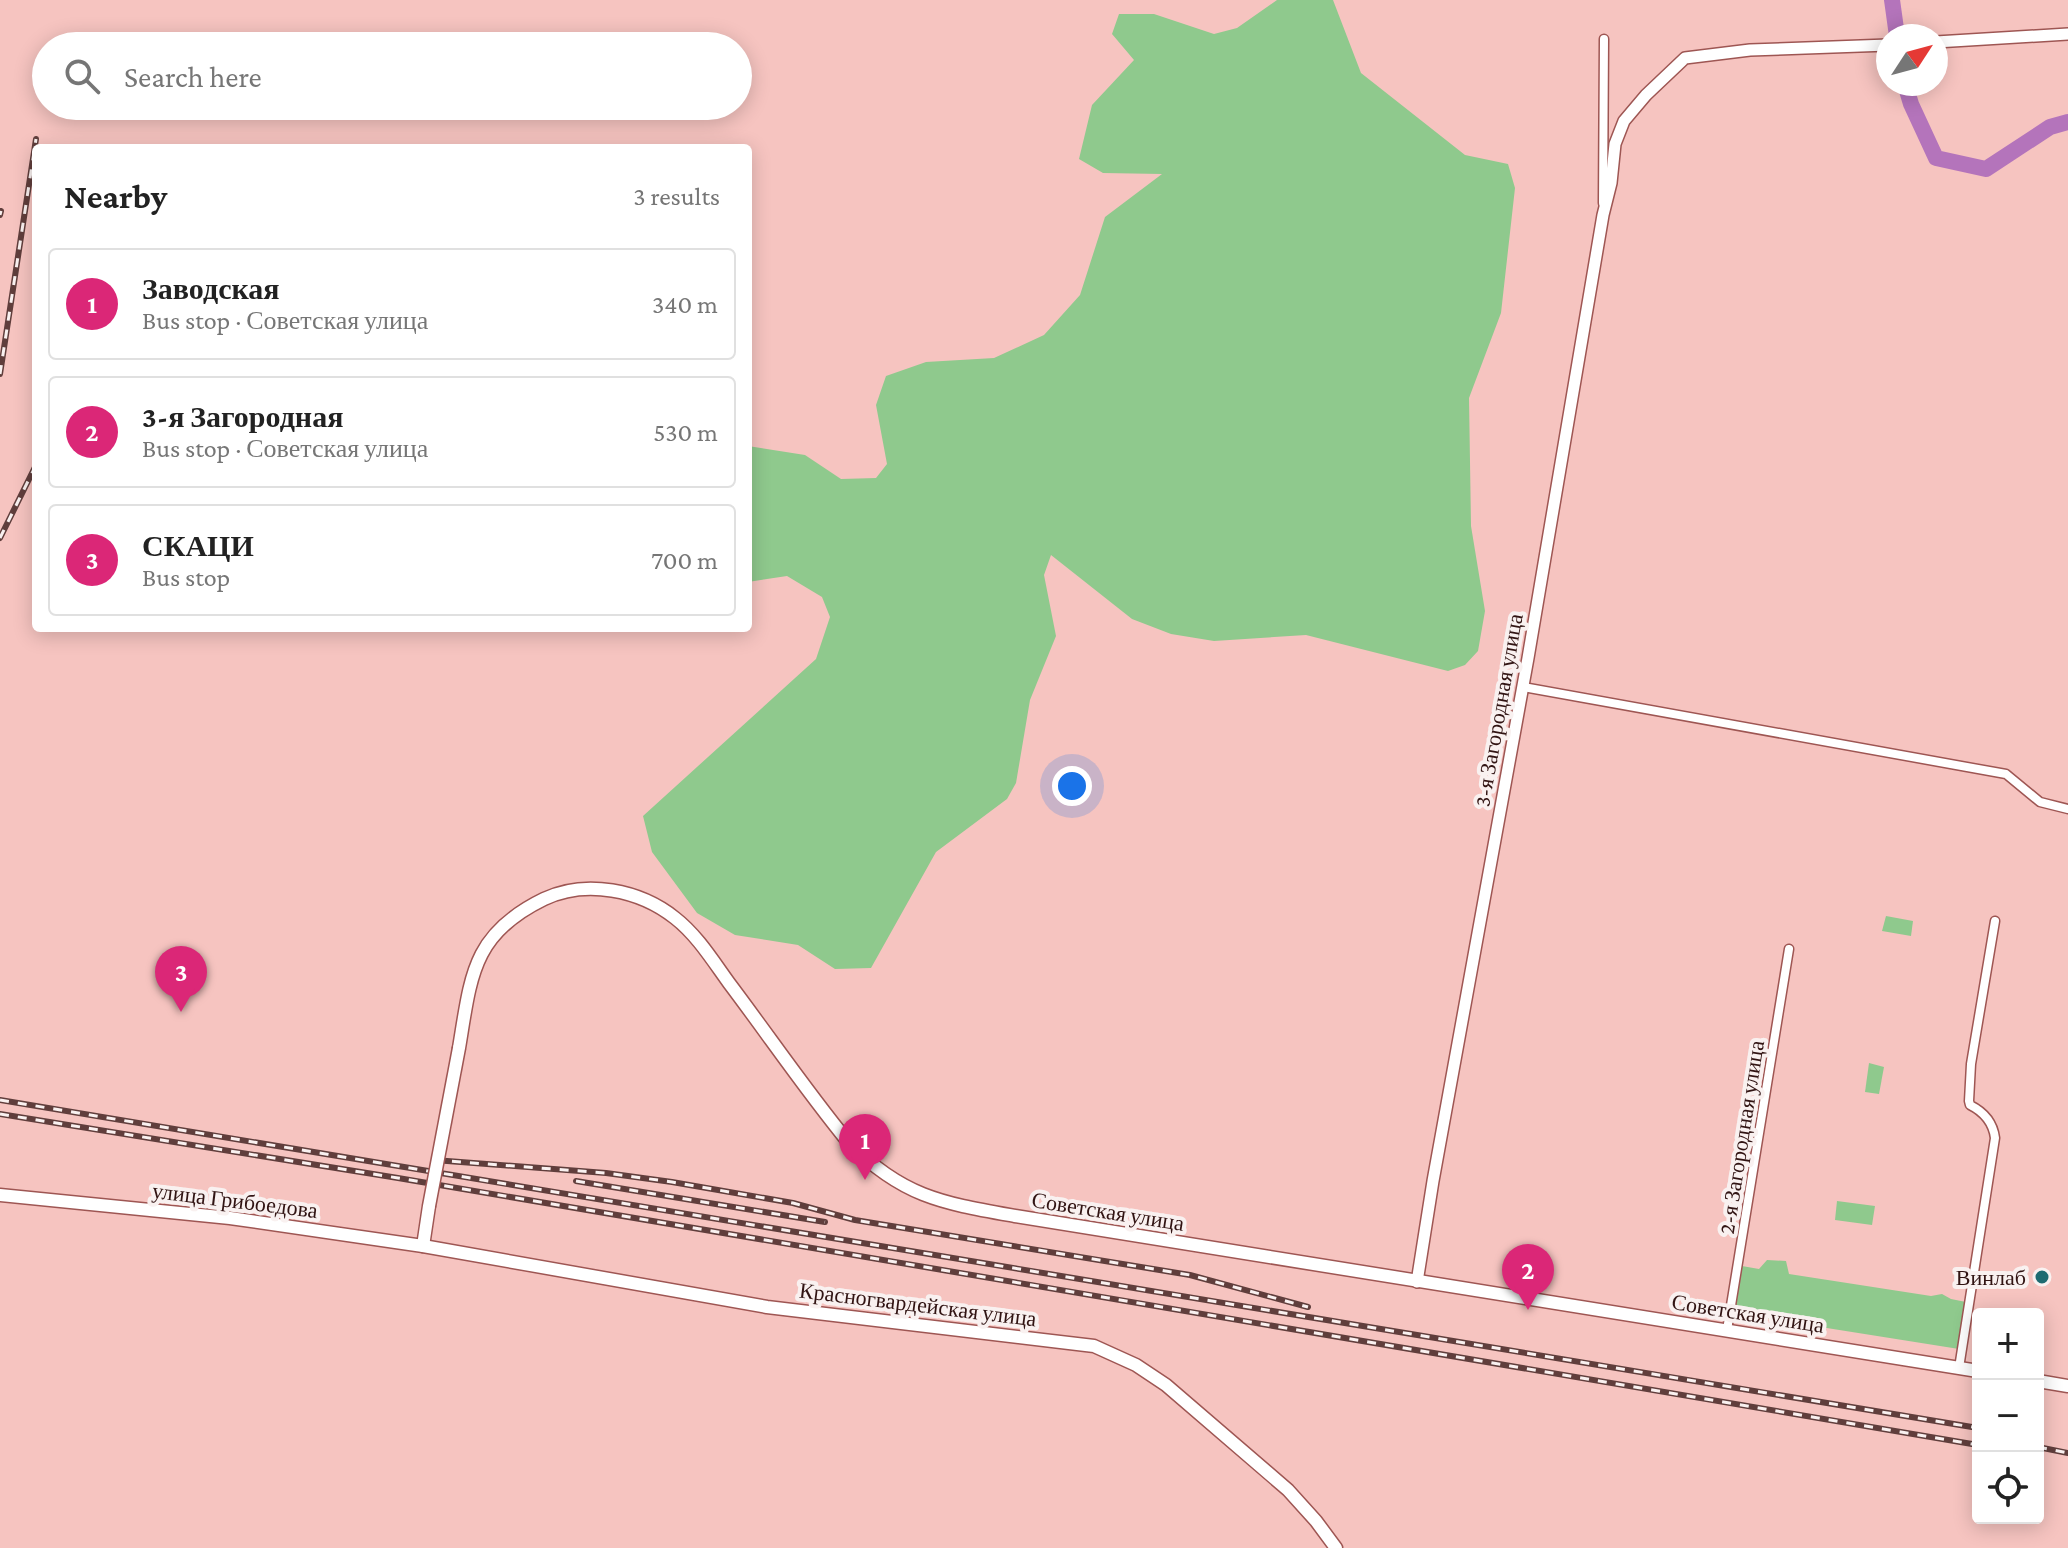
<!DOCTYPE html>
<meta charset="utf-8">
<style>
body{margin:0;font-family:"Crimson Pro",serif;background:#f2f2f2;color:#222}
.controls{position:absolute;right:24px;bottom:24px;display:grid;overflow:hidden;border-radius:8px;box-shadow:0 4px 20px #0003}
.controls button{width:72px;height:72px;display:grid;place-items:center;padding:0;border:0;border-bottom:2px solid #e0e0e0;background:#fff;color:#222;font:40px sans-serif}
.compass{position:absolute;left:1876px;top:24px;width:72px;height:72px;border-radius:50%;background:#fff;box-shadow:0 4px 20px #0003;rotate:54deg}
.you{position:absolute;left:1072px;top:786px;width:28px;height:28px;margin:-20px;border:6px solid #fff;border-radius:50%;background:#1a73e8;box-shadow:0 0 0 12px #1a73e833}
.badge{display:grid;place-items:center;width:52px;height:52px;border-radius:50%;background:#db2777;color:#fff;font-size:26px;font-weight:700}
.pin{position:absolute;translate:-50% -66px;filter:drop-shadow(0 2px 4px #0008)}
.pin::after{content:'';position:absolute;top:42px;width:28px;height:24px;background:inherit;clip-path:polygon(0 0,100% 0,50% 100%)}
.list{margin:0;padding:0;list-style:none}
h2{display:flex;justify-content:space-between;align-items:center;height:104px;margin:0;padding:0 32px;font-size:34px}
h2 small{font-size:26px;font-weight:400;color:#767676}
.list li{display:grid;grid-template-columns:52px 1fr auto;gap:24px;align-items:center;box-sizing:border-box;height:112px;margin:0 16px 16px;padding:0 16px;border:2px solid #e0e0e0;border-radius:8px}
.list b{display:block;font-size:30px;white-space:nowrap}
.list p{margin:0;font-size:26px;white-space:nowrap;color:#767676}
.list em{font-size:26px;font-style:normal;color:#767676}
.icon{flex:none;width:44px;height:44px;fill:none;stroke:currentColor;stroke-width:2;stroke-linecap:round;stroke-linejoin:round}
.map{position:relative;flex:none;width:2068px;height:1548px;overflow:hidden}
.search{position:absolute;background:#fff;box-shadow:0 4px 20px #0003;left:32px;top:32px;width:720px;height:88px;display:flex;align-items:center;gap:20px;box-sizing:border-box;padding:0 28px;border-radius:44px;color:#767676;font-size:30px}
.panel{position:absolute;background:#fff;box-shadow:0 4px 20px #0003;left:32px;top:144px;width:720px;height:488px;border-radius:8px}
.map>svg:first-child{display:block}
.green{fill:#8fc98d}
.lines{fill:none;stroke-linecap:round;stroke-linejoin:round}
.river{stroke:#b474bb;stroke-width:16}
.street-casing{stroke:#9e5653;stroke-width:11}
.secondary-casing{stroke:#9e5653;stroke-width:14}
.primary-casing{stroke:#9e5653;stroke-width:15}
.street{stroke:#fff;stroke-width:8}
.secondary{stroke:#fff;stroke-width:11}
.primary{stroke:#fff;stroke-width:12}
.rail-casing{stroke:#603e3c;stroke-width:6}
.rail{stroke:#f9f1f0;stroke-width:3;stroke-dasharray:9;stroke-linecap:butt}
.primary-bridge-casing{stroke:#9e5653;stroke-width:15;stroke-linecap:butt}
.primary-bridge{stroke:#fff;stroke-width:12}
.poi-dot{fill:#1f6b71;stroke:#f9f1f0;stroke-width:3}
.labels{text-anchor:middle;stroke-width:8;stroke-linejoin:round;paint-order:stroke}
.street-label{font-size:22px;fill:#311413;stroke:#f9f1f0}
.poi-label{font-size:22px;fill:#311413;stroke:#f9f1f0;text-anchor:end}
</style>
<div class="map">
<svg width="2068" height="1548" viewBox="0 0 2068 1548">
<rect width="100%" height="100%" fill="#f6c4c0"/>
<g class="green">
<polygon points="1277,0 1333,0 1361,73 1465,155 1508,164 1515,188 1501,313 1469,398 1471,526 1485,611 1478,651 1465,665 1448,671 1306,635 1214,641 1171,634 1132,619 1051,555 1044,575 1056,636 1030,700 1016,783 1007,799 936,852 871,968 835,969 798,945 735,935 697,913 652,852 643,816 816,659 830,617 822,597 787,576 748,582 748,446 805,455 841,479 876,478 887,464 876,405 886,376 926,362 994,358 1044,335 1080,295 1105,217 1162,174 1103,173 1079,159 1092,105 1134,60 1112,34 1119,14 1154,14 1214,34 1237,28"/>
<polygon points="1886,916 1913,921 1911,936 1882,931"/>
<polygon points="1869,1063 1884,1067 1879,1094 1865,1092"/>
<polygon points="1837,1201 1875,1206 1872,1225 1835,1220"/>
<polygon points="1767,1260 1786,1261 1789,1274 1931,1296 1942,1294 1951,1299 1966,1302 1959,1349 1733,1313 1742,1266 1759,1269"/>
</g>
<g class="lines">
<g class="river">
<polyline points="1892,0 1897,36"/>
<polyline points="1905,84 1911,104 1936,158 1986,169 2050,127 2068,122"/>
</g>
<defs>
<g id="street">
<polyline points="1603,203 1604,39"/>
<polyline points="1523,687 2006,774 2040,802 2068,809"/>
<polyline points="1727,1330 1789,949"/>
<path d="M1959,1368L1995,1138C1993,1122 1984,1112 1970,1105L1969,1101L1971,1064L1995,921"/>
</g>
<g id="secondary">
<polyline points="1936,42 2068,34"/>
<polyline points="1417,1282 1433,1181 1528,658 1603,215 1611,183 1615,144 1624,121 1646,95 1685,58 1750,50 1888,45"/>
</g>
<g id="primary">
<path d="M459,1048C471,976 472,934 544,899C586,879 640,890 675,918C697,935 713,961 729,983C769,1036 807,1092 849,1143C903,1197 942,1203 1015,1216L1978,1371"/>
<polyline points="0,1195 230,1218 423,1246 767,1307 1094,1346 1136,1365 1166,1385 1288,1490 1316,1521 1336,1548"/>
<polyline points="423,1246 429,1206"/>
<polyline points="2038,1381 2068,1386"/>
</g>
</defs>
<use href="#street" class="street-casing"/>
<use href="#secondary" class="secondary-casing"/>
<use href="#primary" class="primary-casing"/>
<use href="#street" class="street"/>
<use href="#secondary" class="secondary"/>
<use href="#primary" class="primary"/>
<defs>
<g id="rail">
<polyline points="0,215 1,211"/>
<polyline points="0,374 36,139"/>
<polyline points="0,538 36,465"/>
<polyline points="0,1100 1978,1428"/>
<polyline points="0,1114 398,1178 1978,1445"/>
<polyline points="434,1160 606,1173 672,1182 793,1203 855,1220 1190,1275 1308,1307"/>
<polyline points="576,1181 825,1222"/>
<polyline points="2038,1447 2068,1453"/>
</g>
</defs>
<use href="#rail" class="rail-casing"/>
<use href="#rail" class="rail"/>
<defs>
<polyline id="primary-bridge" points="429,1206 459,1048"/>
</defs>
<use href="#primary-bridge" class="primary-bridge-casing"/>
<use href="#primary-bridge" class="primary-bridge"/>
</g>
<circle class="poi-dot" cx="2042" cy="1277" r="8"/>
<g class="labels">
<g class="street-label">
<text transform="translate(1498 710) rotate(-80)" y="8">3-я Загородная улица</text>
<text transform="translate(1741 1137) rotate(-81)" y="8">2-я Загородная улица</text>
<text transform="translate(235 1200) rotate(7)" y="8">улица Грибоедова</text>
<text transform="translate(1108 1211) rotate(9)" y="8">Советская улица</text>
<text transform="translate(918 1304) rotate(7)" y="8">Красногвардейская улица</text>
<text transform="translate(1748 1313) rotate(9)" y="8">Советская улица</text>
</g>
<g class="poi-label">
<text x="2026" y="1285">Винлаб</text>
</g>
</g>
</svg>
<div class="controls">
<button>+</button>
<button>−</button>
<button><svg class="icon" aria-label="locate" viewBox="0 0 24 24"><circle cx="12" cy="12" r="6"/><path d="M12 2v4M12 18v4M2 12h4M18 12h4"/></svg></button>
</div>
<svg class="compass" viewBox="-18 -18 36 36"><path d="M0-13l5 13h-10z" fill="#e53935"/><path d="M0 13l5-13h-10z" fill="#767676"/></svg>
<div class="you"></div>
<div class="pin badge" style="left:865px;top:1180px">1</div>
<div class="pin badge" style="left:1528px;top:1310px">2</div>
<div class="pin badge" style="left:181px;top:1012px">3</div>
<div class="search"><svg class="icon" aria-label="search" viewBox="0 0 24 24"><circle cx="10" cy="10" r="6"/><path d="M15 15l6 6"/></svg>Search here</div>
<section class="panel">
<h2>Nearby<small>3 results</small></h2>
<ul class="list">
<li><span class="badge">1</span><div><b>Заводская</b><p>Bus stop · Советская улица</p></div><em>340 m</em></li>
<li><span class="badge">2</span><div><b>3-я Загородная</b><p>Bus stop · Советская улица</p></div><em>530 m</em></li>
<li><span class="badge">3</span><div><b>СКАЦИ</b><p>Bus stop</p></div><em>700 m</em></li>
</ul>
</section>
</div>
